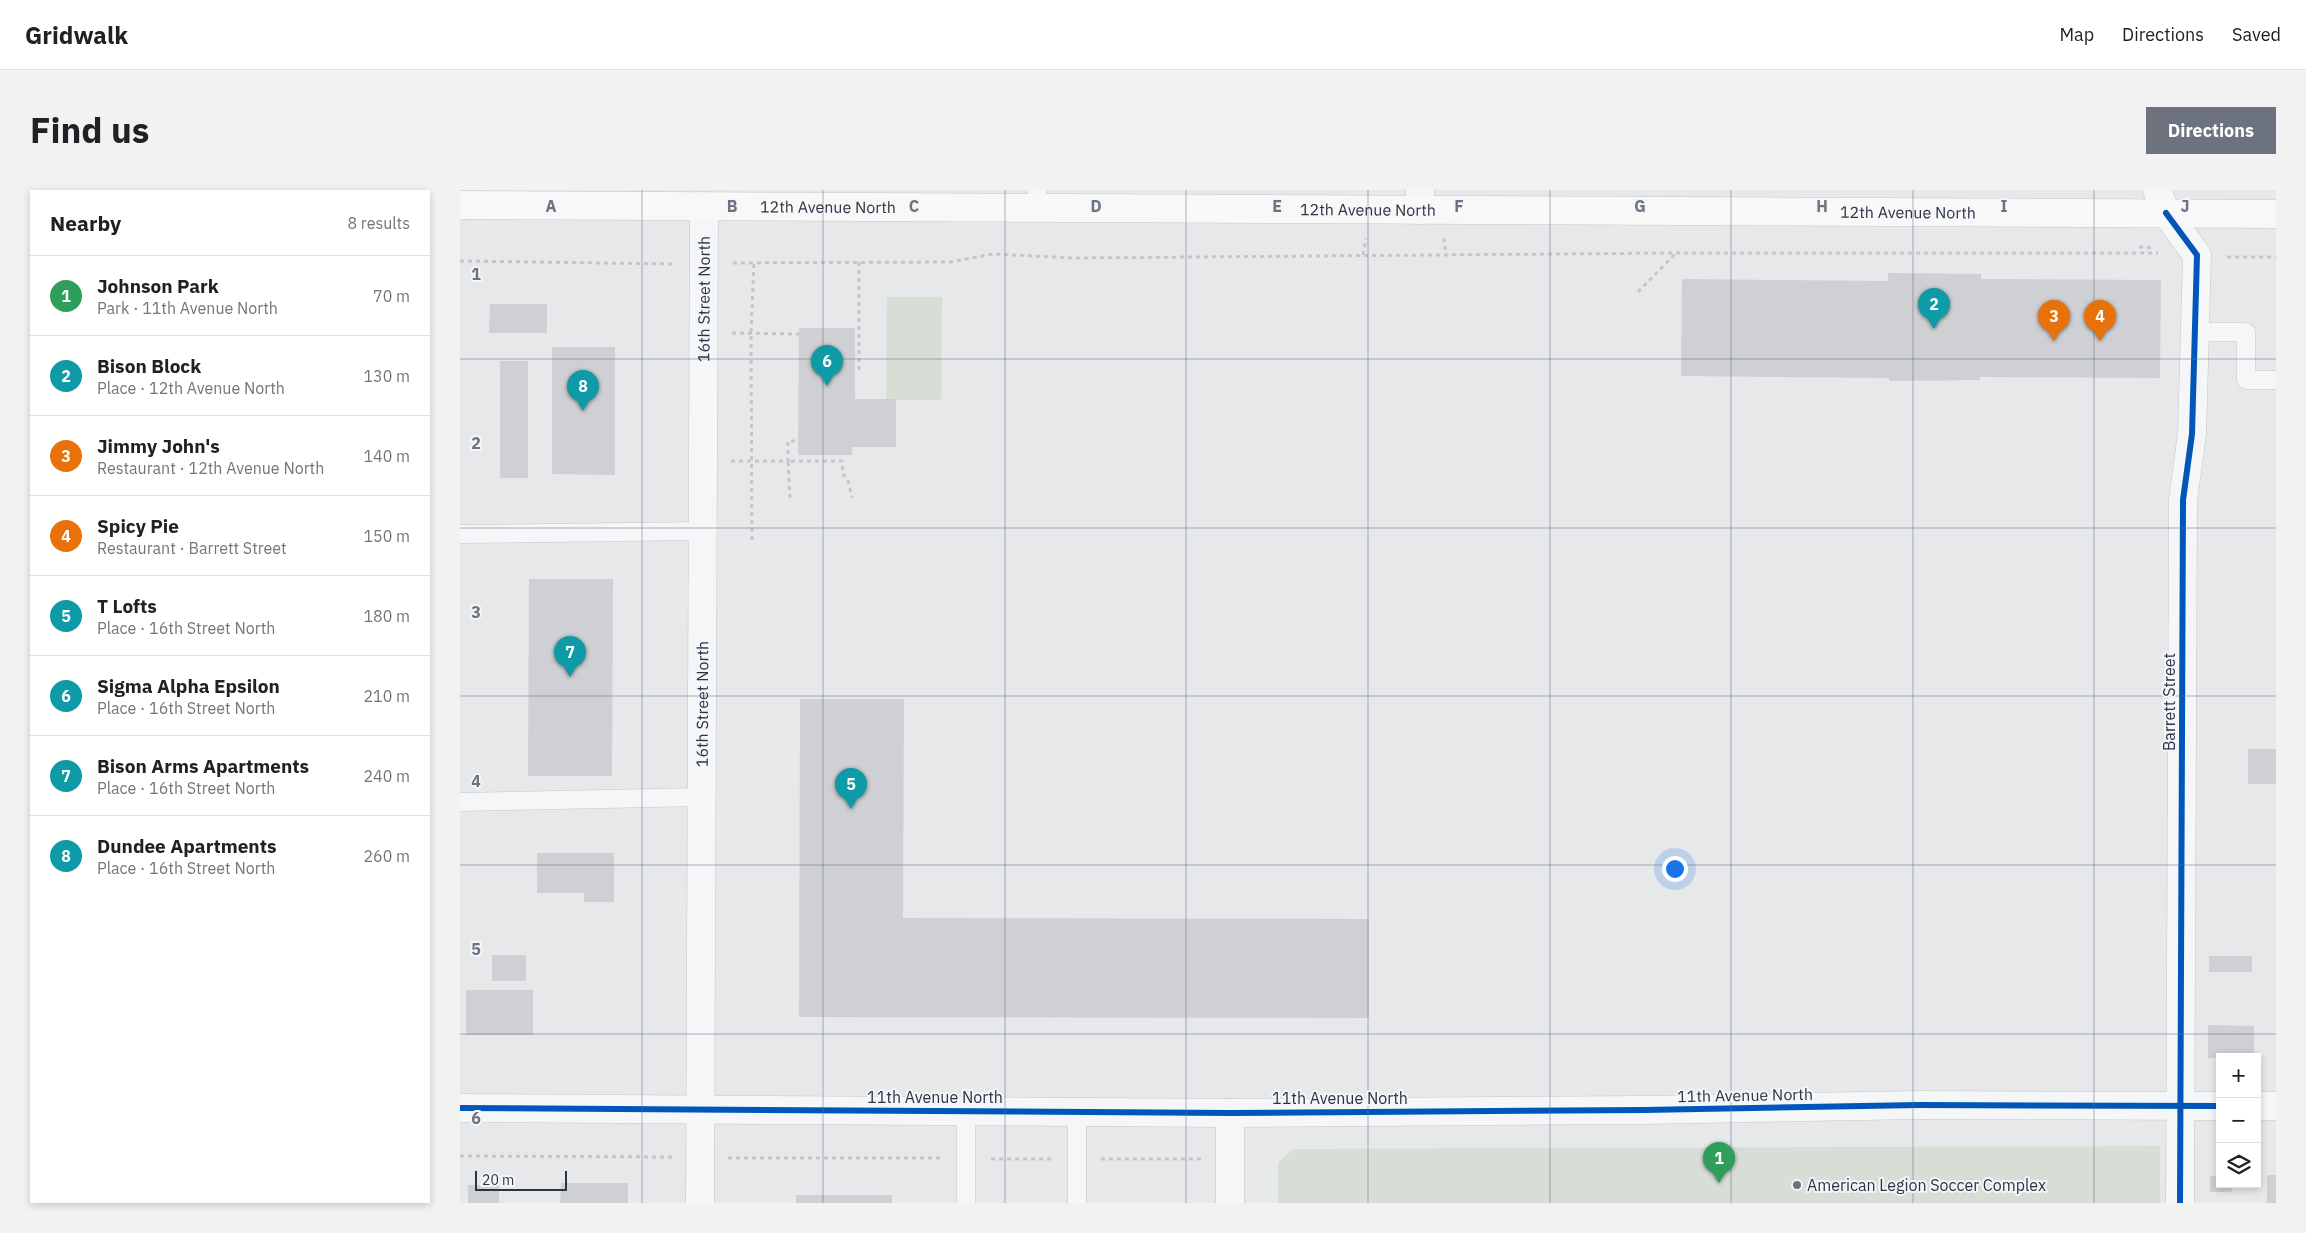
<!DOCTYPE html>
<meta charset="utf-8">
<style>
body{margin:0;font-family:"IBM Plex Sans",sans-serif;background:#f2f2f2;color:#202124}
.controls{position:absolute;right:15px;bottom:15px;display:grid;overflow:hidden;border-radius:0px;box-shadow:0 2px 8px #0003}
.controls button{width:45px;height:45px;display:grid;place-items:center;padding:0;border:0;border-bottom:1px solid #e0e0e0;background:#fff;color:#202124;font:25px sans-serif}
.scale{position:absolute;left:15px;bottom:12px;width:92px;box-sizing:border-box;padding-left:5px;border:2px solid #2b3445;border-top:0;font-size:14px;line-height:18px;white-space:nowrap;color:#2b3445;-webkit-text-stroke:4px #f4f6f9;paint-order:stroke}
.you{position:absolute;left:1214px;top:678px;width:18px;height:18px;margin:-12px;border:4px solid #fff;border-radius:50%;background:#1a73e8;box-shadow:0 0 0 8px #1a73e833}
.badge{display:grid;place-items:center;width:32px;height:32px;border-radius:50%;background:#6c737f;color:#fff;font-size:16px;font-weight:700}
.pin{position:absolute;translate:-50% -41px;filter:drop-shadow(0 1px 2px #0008)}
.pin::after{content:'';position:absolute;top:26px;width:18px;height:15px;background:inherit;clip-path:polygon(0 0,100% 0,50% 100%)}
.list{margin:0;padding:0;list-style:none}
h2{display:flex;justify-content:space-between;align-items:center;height:65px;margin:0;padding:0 20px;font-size:21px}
h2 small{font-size:16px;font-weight:400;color:#757577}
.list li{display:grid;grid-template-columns:32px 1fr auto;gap:15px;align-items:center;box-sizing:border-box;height:80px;padding:0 20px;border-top:1px solid #e0e0e0}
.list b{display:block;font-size:19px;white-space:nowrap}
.list p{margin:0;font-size:16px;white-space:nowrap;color:#757577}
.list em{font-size:16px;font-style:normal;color:#757577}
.icon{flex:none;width:28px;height:28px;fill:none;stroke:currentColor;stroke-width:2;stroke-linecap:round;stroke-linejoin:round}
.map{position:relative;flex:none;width:1816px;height:1013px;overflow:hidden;border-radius:0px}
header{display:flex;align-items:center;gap:30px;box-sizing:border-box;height:70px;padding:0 25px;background:#fff;border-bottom:1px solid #e0e0e0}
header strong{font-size:24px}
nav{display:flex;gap:28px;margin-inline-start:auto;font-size:18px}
.intro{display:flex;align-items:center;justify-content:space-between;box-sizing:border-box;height:120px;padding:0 30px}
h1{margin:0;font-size:35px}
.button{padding:12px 22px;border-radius:0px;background:#6c737f;color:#fff;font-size:18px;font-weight:700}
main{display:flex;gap:30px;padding:0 30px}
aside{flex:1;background:#fff;border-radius:0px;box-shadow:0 2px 8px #0003}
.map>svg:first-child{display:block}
.green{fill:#d6ded6}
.building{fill:#ced0d3}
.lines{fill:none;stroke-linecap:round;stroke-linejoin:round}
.service-casing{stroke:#c4c6c8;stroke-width:19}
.minor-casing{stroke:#c4c6c8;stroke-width:29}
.secondary-casing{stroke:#c4c6c8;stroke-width:29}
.path{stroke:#c5c6ca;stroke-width:3;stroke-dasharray:4 4;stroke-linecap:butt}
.service{stroke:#f5f6f7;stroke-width:18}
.minor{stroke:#f5f6f7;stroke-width:28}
.secondary{stroke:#f8f8f8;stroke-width:28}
.cycleway-casing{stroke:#f4f6f9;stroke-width:9}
.cycleway{stroke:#0057b8;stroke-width:6}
.grid{fill:none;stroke:#6c737f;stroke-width:1;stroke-opacity:0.55}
.poi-dot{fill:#6c737f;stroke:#f4f6f9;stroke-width:2}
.labels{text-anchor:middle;stroke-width:4;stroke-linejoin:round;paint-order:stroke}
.street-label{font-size:16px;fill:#2b3445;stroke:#f4f6f9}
.poi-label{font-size:16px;fill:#2b3445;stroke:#f4f6f9;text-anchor:start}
.grid-label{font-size:16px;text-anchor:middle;font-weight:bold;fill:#6c737f;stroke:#f4f6f9;stroke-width:4;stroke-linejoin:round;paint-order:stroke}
</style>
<header>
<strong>Gridwalk</strong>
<nav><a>Map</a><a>Directions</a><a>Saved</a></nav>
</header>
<div class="intro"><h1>Find us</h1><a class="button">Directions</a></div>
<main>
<aside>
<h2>Nearby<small>8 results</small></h2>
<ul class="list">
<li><span class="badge" style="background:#2e9e5b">1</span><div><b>Johnson Park</b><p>Park · 11th Avenue North</p></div><em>70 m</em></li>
<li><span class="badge" style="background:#0f9aa8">2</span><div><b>Bison Block</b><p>Place · 12th Avenue North</p></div><em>130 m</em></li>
<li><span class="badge" style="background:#e8710a">3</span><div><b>Jimmy John's</b><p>Restaurant · 12th Avenue North</p></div><em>140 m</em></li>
<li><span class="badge" style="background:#e8710a">4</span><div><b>Spicy Pie</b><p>Restaurant · Barrett Street</p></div><em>150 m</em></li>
<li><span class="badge" style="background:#0f9aa8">5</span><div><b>T Lofts</b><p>Place · 16th Street North</p></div><em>180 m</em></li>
<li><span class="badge" style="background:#0f9aa8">6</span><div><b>Sigma Alpha Epsilon</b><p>Place · 16th Street North</p></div><em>210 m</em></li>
<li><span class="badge" style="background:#0f9aa8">7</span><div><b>Bison Arms Apartments</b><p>Place · 16th Street North</p></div><em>240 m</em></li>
<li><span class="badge" style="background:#0f9aa8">8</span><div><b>Dundee Apartments</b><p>Place · 16th Street North</p></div><em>260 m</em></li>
</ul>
</aside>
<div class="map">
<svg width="1816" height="1013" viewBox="0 0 1816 1013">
<rect width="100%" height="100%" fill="#e6e8ea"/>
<g class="green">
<polygon points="427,107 482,107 481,210 426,210"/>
<polygon points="1700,956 1700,1013 818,1013 818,973 833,959"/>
</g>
<g class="building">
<polygon points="1428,83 1521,84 1521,89 1701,90 1700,188 1520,187 1520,190 1429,191 1429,188 1221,186 1222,89 1428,91"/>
<polygon points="30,114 87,114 87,143 29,143"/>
<polygon points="339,138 395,138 395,209 436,209 436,257 392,257 392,265 338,265"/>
<polygon points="92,157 155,157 155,285 92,284"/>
<rect x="40" y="171" width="28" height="117"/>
<polygon points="69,389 153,389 152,586 68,586"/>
<polygon points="340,509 444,509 443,728 909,729 909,828 339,827"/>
<rect x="1788" y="559" width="28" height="35"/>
<polygon points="77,663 154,663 154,712 124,712 124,703 77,703"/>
<rect x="32" y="765" width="34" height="26"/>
<rect x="1749" y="766" width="43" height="16"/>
<rect x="6" y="800" width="67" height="45"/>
<polygon points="1748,835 1794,836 1794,867 1748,868"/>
<rect x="1807" y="985" width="9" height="28"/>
<polygon points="1750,986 1760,986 1760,994 1772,994 1772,1002 1750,1002"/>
<polygon points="101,993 168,993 168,1013 100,1013"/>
<rect x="8" y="995" width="31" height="18"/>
<rect x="336" y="1005" width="96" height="8"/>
</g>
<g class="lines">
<defs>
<g id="service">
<polyline points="577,18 577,0"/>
<polyline points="1736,142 1786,142 1786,190 1816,190"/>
<polyline points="0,344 243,341"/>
<polyline points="0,612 242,607"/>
<polyline points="617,921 617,1013"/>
<polyline points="506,1013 506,920"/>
</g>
<g id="minor">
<polyline points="960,0 960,20"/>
<polyline points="1697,0 1706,23 1737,65 1732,244 1723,310 1720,1013"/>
<polyline points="1797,916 1816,916"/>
<polyline points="0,918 770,923 1184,920 1459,915 1760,916"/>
<path id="s1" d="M240,1013L244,16"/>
<polyline points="770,1013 770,923"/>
</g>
<g id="secondary">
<path id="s2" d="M0,15L1816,24"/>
</g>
</defs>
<use href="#service" class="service-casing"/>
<use href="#minor" class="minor-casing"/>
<use href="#secondary" class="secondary-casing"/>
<g class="path">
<polyline points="984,48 986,66"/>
<polyline points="1679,57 1694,58"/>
<polyline points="903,65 906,48"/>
<polyline points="1767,67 1816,67"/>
<polyline points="0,71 214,74"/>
<polyline points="399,72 399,184"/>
<polyline points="273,73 490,72 533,64 614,68 1216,63 1698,63"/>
<polyline points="1178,102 1215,64"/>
<polyline points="272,143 339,144"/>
<polyline points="271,271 328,271 328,251 338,251"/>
<polyline points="330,308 328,271 382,271 383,284 388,290 392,308"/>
<polyline points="292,350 291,143 294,72"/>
<polyline points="0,966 212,967"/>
<polyline points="268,968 482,968"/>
<polyline points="531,969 592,969"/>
<polyline points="641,969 742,969"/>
</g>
<use href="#service" class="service"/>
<use href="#minor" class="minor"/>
<use href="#secondary" class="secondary"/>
<defs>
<g id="cycleway">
<polyline points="1706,23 1737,65 1732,244 1723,310 1720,1013"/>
<polyline points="0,918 770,923 1184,920 1459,915 1760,916"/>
</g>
</defs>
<use href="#cycleway" class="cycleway-casing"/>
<use href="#cycleway" class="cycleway"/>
</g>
<path class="grid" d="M182,0V1013M363,0V1013M545,0V1013M726,0V1013M908,0V1013M1090,0V1013M1271,0V1013M1453,0V1013M1634,0V1013M0,169H1816M0,338H1816M0,506H1816M0,675H1816M0,844H1816"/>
<circle class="poi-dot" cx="1337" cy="995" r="5"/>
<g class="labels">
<g class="street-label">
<text dy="6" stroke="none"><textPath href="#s2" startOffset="368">12th Avenue North</textPath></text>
<text dy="6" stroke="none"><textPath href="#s2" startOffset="908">12th Avenue North</textPath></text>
<text dy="6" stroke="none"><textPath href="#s2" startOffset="1448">12th Avenue North</textPath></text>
<text dy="6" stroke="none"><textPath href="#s1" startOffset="904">16th Street North</textPath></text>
<text transform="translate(1709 512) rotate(-90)" y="6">Barrett Street</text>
<text dy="6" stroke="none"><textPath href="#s1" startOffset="499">16th Street North</textPath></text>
<text transform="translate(1285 905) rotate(-1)" y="6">11th Avenue North</text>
<text x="475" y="913">11th Avenue North</text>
<text x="880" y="914">11th Avenue North</text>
</g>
<g class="poi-label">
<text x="1347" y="1001">American Legion Soccer Complex</text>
</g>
</g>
<g class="grid-label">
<text x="91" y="22">A</text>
<text x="272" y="22">B</text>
<text x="454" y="22">C</text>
<text x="636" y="22">D</text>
<text x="817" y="22">E</text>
<text x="999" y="22">F</text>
<text x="1180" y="22">G</text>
<text x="1362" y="22">H</text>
<text x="1544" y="22">I</text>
<text x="1725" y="22">J</text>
<text x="16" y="90">1</text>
<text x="16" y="259">2</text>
<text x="16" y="428">3</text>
<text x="16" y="597">4</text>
<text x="16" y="765">5</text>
<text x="16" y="934">6</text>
</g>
</svg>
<div class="controls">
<button>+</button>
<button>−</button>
<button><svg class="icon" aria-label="layers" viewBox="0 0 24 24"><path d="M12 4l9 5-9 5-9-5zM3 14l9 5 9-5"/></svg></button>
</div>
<div class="scale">20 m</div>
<div class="you"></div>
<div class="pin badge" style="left:1259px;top:993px;background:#2e9e5b">1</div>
<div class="pin badge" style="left:1474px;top:139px;background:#0f9aa8">2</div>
<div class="pin badge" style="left:1594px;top:151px;background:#e8710a">3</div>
<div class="pin badge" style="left:1640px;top:151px;background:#e8710a">4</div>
<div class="pin badge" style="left:391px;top:619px;background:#0f9aa8">5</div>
<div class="pin badge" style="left:367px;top:196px;background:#0f9aa8">6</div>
<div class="pin badge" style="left:110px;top:487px;background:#0f9aa8">7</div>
<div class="pin badge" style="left:123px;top:221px;background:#0f9aa8">8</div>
</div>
</main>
